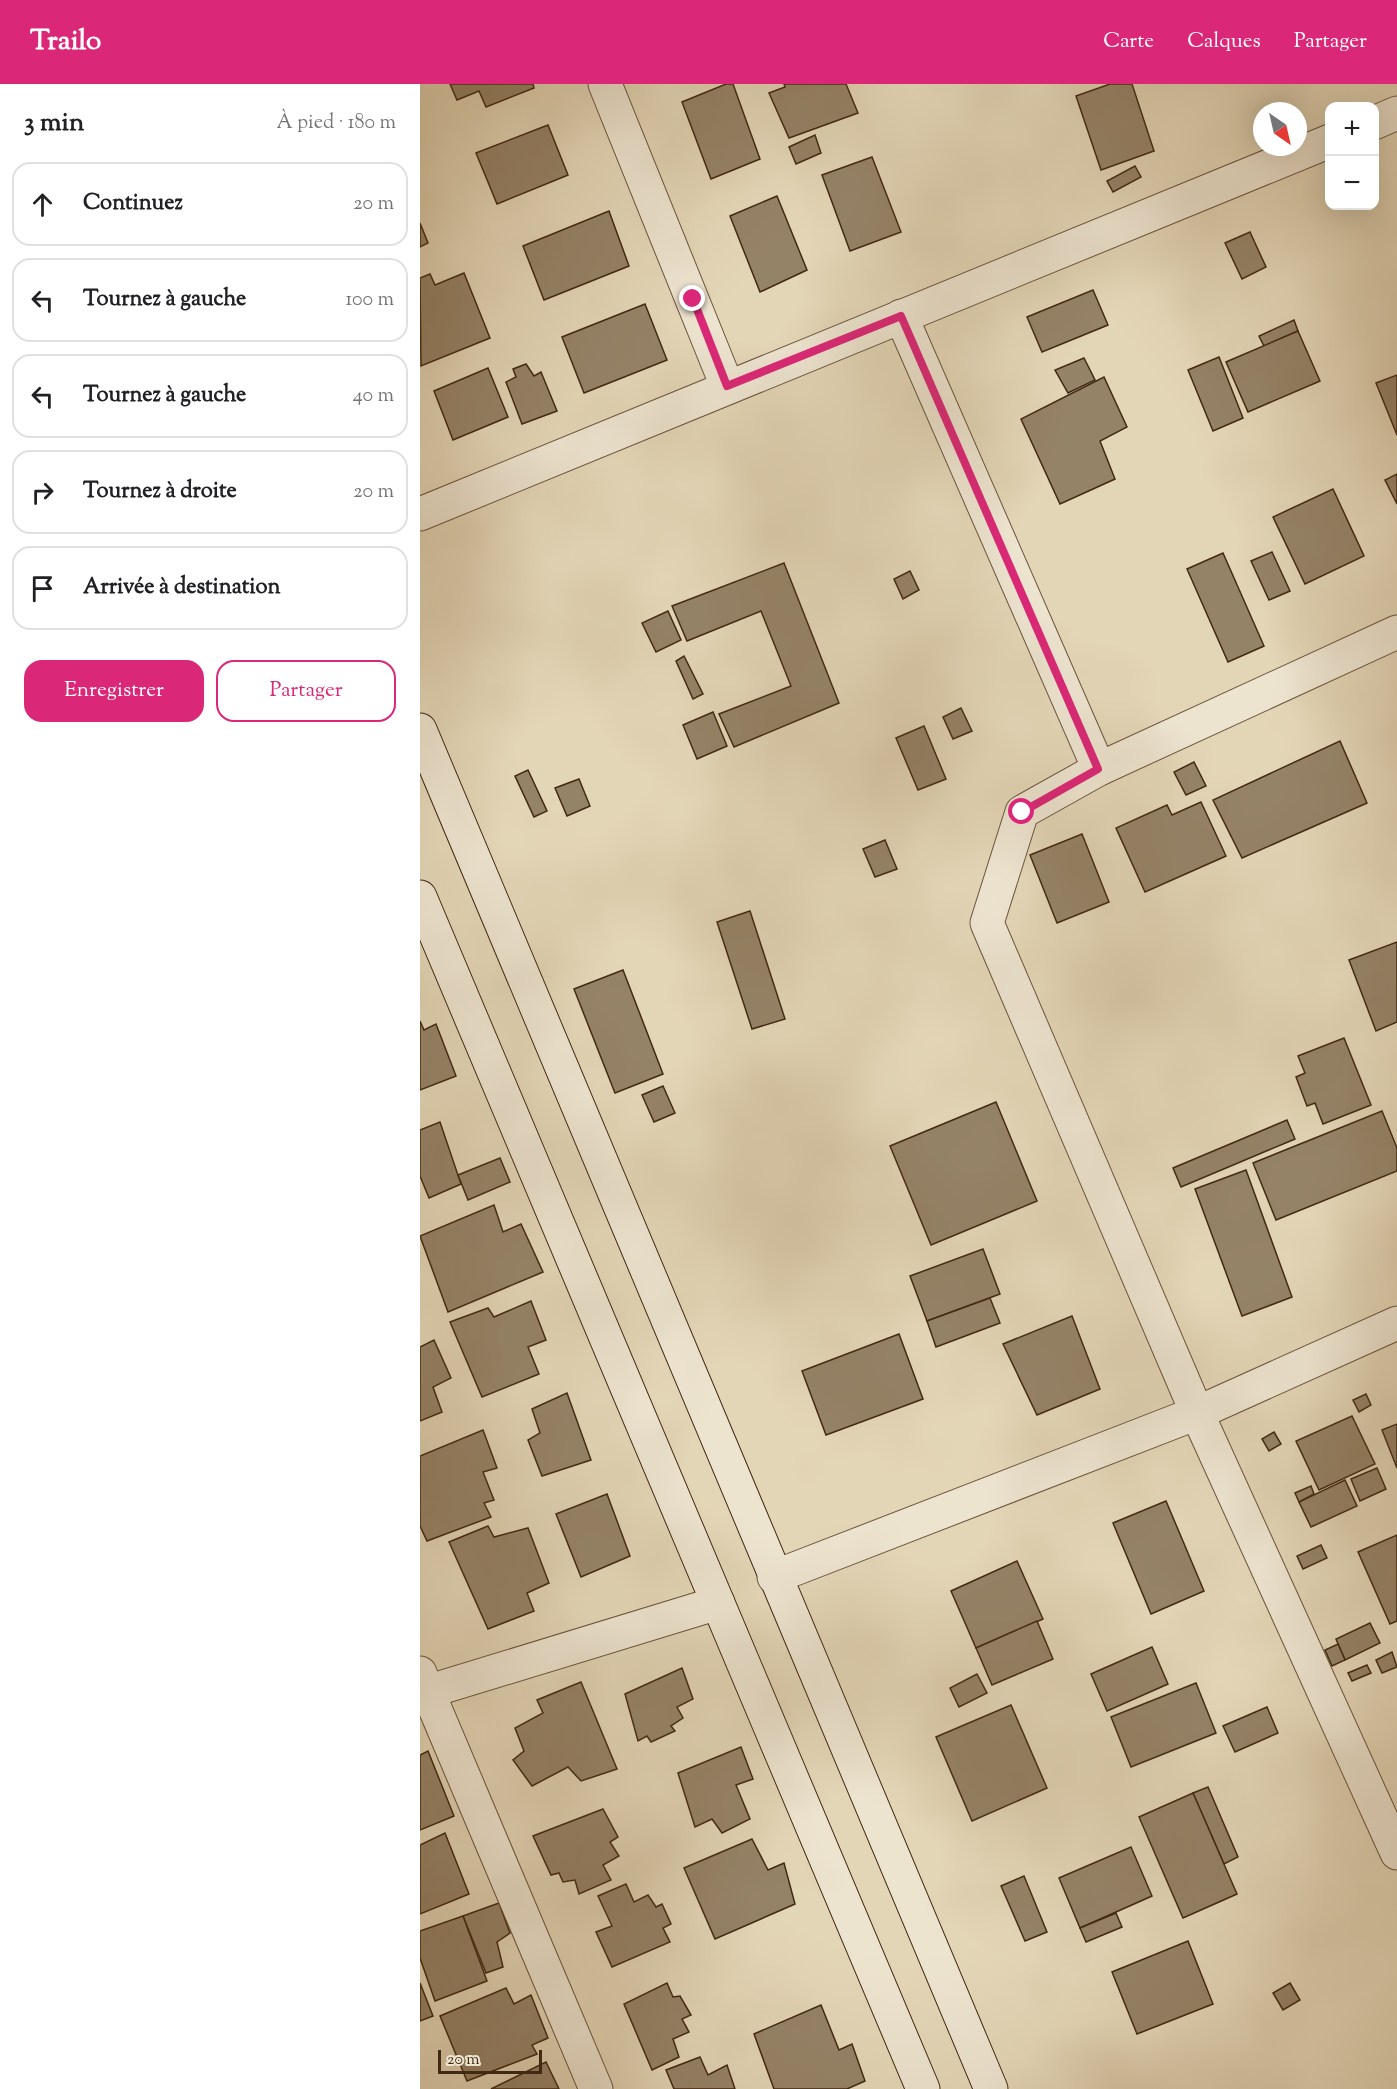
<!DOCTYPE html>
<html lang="fr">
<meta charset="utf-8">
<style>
body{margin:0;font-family:"Sorts Mill Goudy",serif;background:#f6f6f6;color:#202124}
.controls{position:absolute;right:18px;top:18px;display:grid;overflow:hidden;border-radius:12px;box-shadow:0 6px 24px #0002}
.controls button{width:54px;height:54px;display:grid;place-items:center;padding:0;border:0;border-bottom:2px solid #e0e0e0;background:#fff;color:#202124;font:30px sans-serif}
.compass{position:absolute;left:833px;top:18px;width:54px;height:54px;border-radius:50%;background:#fff;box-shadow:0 6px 24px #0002;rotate:146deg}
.scale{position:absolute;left:18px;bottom:15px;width:104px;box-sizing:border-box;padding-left:6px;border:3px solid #412913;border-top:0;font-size:16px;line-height:21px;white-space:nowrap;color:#412913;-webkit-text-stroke:4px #ede4d0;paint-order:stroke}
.stop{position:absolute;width:18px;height:18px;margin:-14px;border:4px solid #db2777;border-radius:50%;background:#fff}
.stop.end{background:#db2777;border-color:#fff;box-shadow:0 2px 6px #0008}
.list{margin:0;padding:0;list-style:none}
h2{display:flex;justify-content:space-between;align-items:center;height:78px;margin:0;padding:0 24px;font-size:26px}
h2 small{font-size:20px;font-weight:400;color:#757577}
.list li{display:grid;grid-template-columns:39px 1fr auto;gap:18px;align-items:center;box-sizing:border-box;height:84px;margin:0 12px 12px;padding:0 12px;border:2px solid #e0e0e0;border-radius:18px}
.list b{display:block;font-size:22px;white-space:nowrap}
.list em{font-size:20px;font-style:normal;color:#757577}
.actions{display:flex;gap:12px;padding:18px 24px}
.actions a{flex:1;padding:14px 0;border:2px solid #db2777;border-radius:18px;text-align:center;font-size:21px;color:#db2777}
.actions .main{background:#db2777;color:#fff}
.icon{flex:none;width:33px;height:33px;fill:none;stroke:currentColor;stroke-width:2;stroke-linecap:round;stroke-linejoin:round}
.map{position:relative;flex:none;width:977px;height:2005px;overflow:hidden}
header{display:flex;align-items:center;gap:36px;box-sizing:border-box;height:84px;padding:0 30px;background:#db2777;color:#fff}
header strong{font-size:28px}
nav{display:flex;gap:33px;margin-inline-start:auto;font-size:21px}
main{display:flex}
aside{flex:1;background:#fff}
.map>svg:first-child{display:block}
.building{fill:#958368;stroke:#412913;stroke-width:1.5}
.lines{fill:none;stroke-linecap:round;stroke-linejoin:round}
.street-casing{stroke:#6a543c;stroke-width:35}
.secondary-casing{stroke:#412913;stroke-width:35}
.street{stroke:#ede4d0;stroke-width:33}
.secondary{stroke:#ede4d0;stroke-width:33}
.route{stroke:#db2777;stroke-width:8}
</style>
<header>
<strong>Trailo</strong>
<nav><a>Carte</a><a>Calques</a><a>Partager</a></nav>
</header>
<main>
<aside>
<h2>3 min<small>À pied · 180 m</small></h2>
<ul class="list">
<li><svg class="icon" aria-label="ahead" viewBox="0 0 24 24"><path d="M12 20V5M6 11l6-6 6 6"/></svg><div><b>Continuez</b></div><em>20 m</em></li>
<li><svg class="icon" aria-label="left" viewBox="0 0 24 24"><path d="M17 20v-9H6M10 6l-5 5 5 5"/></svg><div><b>Tournez à gauche</b></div><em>100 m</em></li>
<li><svg class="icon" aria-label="left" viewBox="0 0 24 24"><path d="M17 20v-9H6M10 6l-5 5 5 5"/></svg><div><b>Tournez à gauche</b></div><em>40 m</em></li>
<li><svg class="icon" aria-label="right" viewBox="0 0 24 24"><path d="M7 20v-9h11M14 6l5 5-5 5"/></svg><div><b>Tournez à droite</b></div><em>20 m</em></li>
<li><svg class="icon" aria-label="arrive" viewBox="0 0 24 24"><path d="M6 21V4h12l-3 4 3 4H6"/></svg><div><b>Arrivée à destination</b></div></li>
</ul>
<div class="actions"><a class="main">Enregistrer</a><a>Partager</a></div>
</aside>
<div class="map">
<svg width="977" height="2005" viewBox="0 0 977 2005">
<rect width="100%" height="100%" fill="#e3d6b7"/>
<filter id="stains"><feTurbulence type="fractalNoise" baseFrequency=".00333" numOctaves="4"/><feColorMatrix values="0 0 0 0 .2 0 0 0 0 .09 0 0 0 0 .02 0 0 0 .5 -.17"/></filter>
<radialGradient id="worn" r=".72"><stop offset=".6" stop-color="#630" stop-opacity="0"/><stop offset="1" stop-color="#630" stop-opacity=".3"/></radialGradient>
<g class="building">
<polygon points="30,0 113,0 114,4 66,23 59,7 37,16"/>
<polygon points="306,0 313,0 340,75 291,95 262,18"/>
<polygon points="364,0 426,0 438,29 369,54 349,9 365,3"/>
<polygon points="690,0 712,0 734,67 681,86 656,12"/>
<polygon points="128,41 148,91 77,120 56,69"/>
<polygon points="395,51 401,69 376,80 369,63"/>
<polygon points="452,73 481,148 430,167 402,91"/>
<polygon points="715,82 721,93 693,108 687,97"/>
<polygon points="357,112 387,186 340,208 310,132"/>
<polygon points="189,127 209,182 124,216 103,162"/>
<polygon points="0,139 8,159 0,163"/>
<polygon points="830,148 846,183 822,195 805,159"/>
<polygon points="44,189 70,254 1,282 0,194 10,190 15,201"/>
<polygon points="673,206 688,241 622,268 607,233"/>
<polygon points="225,220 247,276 164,309 142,253"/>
<polygon points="874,236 878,247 844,262 839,252"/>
<polygon points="878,247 900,297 828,328 806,278"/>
<polygon points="799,273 823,334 793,347 768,286"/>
<polygon points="664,274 675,296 648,309 635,286"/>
<polygon points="106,280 114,292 121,288 137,327 102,340 86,298 96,293 93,285"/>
<polygon points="68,284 88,333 33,356 14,307"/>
<polygon points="977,291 977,351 956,299"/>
<polygon points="684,293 707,343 680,357 695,395 640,420 601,335"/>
<polygon points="977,390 977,420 965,396"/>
<polygon points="913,405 944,472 885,500 853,433"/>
<polygon points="852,468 870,507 849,516 831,477"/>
<polygon points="803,469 844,562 808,578 767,485"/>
<polygon points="364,479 419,619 314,663 299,630 371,602 341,527 267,557 252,522"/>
<polygon points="490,487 499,506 483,515 474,495"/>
<polygon points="248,527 261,556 236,568 222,539"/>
<polygon points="264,572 283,610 273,615 256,577"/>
<polygon points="541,624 552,647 533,655 523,633"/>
<polygon points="293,628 307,662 277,675 263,641"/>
<polygon points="504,642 526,695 498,706 476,654"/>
<polygon points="920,657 947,719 822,774 793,716"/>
<polygon points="774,678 786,702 766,711 754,688"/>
<polygon points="108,686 127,727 114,733 95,692"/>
<polygon points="159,695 170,722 147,732 135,704"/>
<polygon points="781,718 806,772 725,808 696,744 747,721 752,731"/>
<polygon points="662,750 689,818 637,839 610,771"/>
<polygon points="465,756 477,785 455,793 443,765"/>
<polygon points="330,827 365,935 332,945 297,838"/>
<polygon points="977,858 977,938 956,947 929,876"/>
<polygon points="203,886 243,990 195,1009 154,905"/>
<polygon points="0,937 4,946 16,940 36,992 0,1006"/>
<polygon points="924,954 951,1021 903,1040 895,1019 887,1022 876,993 885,989 878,972"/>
<polygon points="243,1002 255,1029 234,1038 222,1011"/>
<polygon points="576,1018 617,1117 511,1161 470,1062"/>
<polygon points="962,1027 977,1064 977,1087 856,1136 833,1079"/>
<polygon points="867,1036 875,1055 761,1103 753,1084"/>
<polygon points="20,1038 41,1100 9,1114 0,1092 0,1046"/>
<polygon points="80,1074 90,1098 48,1116 38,1091"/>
<polygon points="826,1086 872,1213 822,1232 775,1105"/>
<polygon points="74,1121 83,1148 101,1140 123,1188 28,1228 0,1152"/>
<polygon points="563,1165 580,1210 507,1237 490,1192"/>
<polygon points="570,1214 580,1239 516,1263 507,1237"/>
<polygon points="111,1217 126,1256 108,1263 119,1290 62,1313 30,1238 68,1224 74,1233"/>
<polygon points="652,1232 680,1305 617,1331 583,1260"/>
<polygon points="479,1250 503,1315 406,1351 382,1287"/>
<polygon points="14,1256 31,1294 13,1303 22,1328 0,1337 0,1263"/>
<polygon points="147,1309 171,1376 122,1392 108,1356 120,1349 112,1325"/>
<polygon points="946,1310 951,1321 939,1328 933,1316"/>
<polygon points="932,1332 955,1380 899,1406 876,1357"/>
<polygon points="977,1340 977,1384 962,1346"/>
<polygon points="63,1346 77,1384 63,1388 74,1416 64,1419 71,1433 7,1457 0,1442 0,1372"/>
<polygon points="854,1348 861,1360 849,1367 842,1355"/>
<polygon points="957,1384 966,1405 940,1417 931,1395"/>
<polygon points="925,1396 937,1422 891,1443 879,1418"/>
<polygon points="891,1402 894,1410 879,1418 875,1409"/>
<polygon points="187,1410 210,1472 161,1493 136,1430"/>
<polygon points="746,1417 784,1507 731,1530 693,1439"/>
<polygon points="68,1442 74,1453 108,1444 129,1499 107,1509 114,1527 68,1545 29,1458"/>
<polygon points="977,1451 977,1537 970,1540 938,1468"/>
<polygon points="901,1461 907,1474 883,1485 877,1472"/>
<polygon points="597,1477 623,1535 556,1564 531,1507"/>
<polygon points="617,1537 633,1575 572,1601 556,1564"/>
<polygon points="950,1539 960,1559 925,1576 916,1555"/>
<polygon points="918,1560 925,1576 912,1582 905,1566"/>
<polygon points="732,1563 748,1600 687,1627 671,1590"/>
<polygon points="972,1568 977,1583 962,1589 956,1576"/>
<polygon points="947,1581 951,1589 932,1597 928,1589"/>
<polygon points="262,1584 273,1615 257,1623 263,1634 251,1642 255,1647 231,1658 227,1652 218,1657 205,1610"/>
<polygon points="557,1590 567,1609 539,1623 530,1604"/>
<polygon points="161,1598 197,1685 161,1697 148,1683 112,1702 93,1676 104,1667 95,1644 123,1629 117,1616"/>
<polygon points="776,1599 796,1649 711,1683 691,1633"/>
<polygon points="591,1621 627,1704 552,1737 516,1653"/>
<polygon points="847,1623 858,1649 815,1668 803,1642"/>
<polygon points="321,1663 333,1695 316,1701 330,1735 302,1749 292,1735 275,1743 258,1689"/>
<polygon points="8,1667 34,1732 0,1746 0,1671"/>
<polygon points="788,1703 818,1773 804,1780 773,1709"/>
<polygon points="773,1709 817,1810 763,1834 719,1733"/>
<polygon points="183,1725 198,1753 190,1758 199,1772 183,1781 191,1796 159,1810 155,1796 143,1798 139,1789 131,1791 113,1752"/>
<polygon points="25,1749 49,1810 0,1830 0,1761"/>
<polygon points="332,1755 348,1786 364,1779 375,1820 295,1855 264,1784"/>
<polygon points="711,1763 732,1812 660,1844 639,1794"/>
<polygon points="604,1792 627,1848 605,1857 581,1802"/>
<polygon points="206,1800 214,1818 228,1811 236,1823 242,1820 251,1840 243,1844 250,1858 192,1883 176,1848 192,1842 178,1812"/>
<polygon points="79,1819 90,1849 77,1858 83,1883 66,1889 43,1832"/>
<polygon points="696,1829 702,1843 666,1858 660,1844"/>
<polygon points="43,1832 67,1897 15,1917 0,1874 0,1847"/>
<polygon points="768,1857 793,1920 717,1950 692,1888"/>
<polygon points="0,1899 13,1932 0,1937"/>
<polygon points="247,1899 253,1913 260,1912 271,1931 262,1935 269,1948 253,1955 259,1973 232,1986 204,1920"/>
<polygon points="870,1899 880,1916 863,1926 853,1909"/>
<polygon points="86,1904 94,1920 111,1911 128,1954 112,1961 117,1970 47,1997 20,1932"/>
<polygon points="401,1921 419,1966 432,1960 445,1997 427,2005 354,2005 334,1950"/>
<polygon points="280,1973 288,1991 307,1981 315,2005 254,2005 246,1986"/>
<polygon points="126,1978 139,2005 71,2005"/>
</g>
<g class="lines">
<defs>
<g id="street">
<polyline points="185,0 307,302"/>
<polyline points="954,39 977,29"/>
<polyline points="481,232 679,685"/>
<polyline points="0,430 910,57"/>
<polyline points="977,548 679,685 602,728 567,839 777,1329 977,1769"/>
<polyline points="354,1493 777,1329 977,1239"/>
<polyline points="0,1589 176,2005"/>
<polyline points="0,1610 298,1519"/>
</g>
<g id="secondary">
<polyline points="0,646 571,2005"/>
<polyline points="0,813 503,2005"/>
</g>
</defs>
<use href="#street" class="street-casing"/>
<use href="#secondary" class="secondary-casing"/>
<use href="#street" class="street"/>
<use href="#secondary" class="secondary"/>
</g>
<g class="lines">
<polyline class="route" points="273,215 307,302 481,232 678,685 602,728"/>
</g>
<rect width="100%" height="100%" filter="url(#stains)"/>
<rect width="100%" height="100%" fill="url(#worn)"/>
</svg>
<div class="controls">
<button>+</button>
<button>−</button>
</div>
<svg class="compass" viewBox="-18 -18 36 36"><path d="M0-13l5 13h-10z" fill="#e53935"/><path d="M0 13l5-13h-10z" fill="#757577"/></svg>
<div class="scale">20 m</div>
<div class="stop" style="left:602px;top:728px"></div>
<div class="stop end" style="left:273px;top:215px"></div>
</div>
</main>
